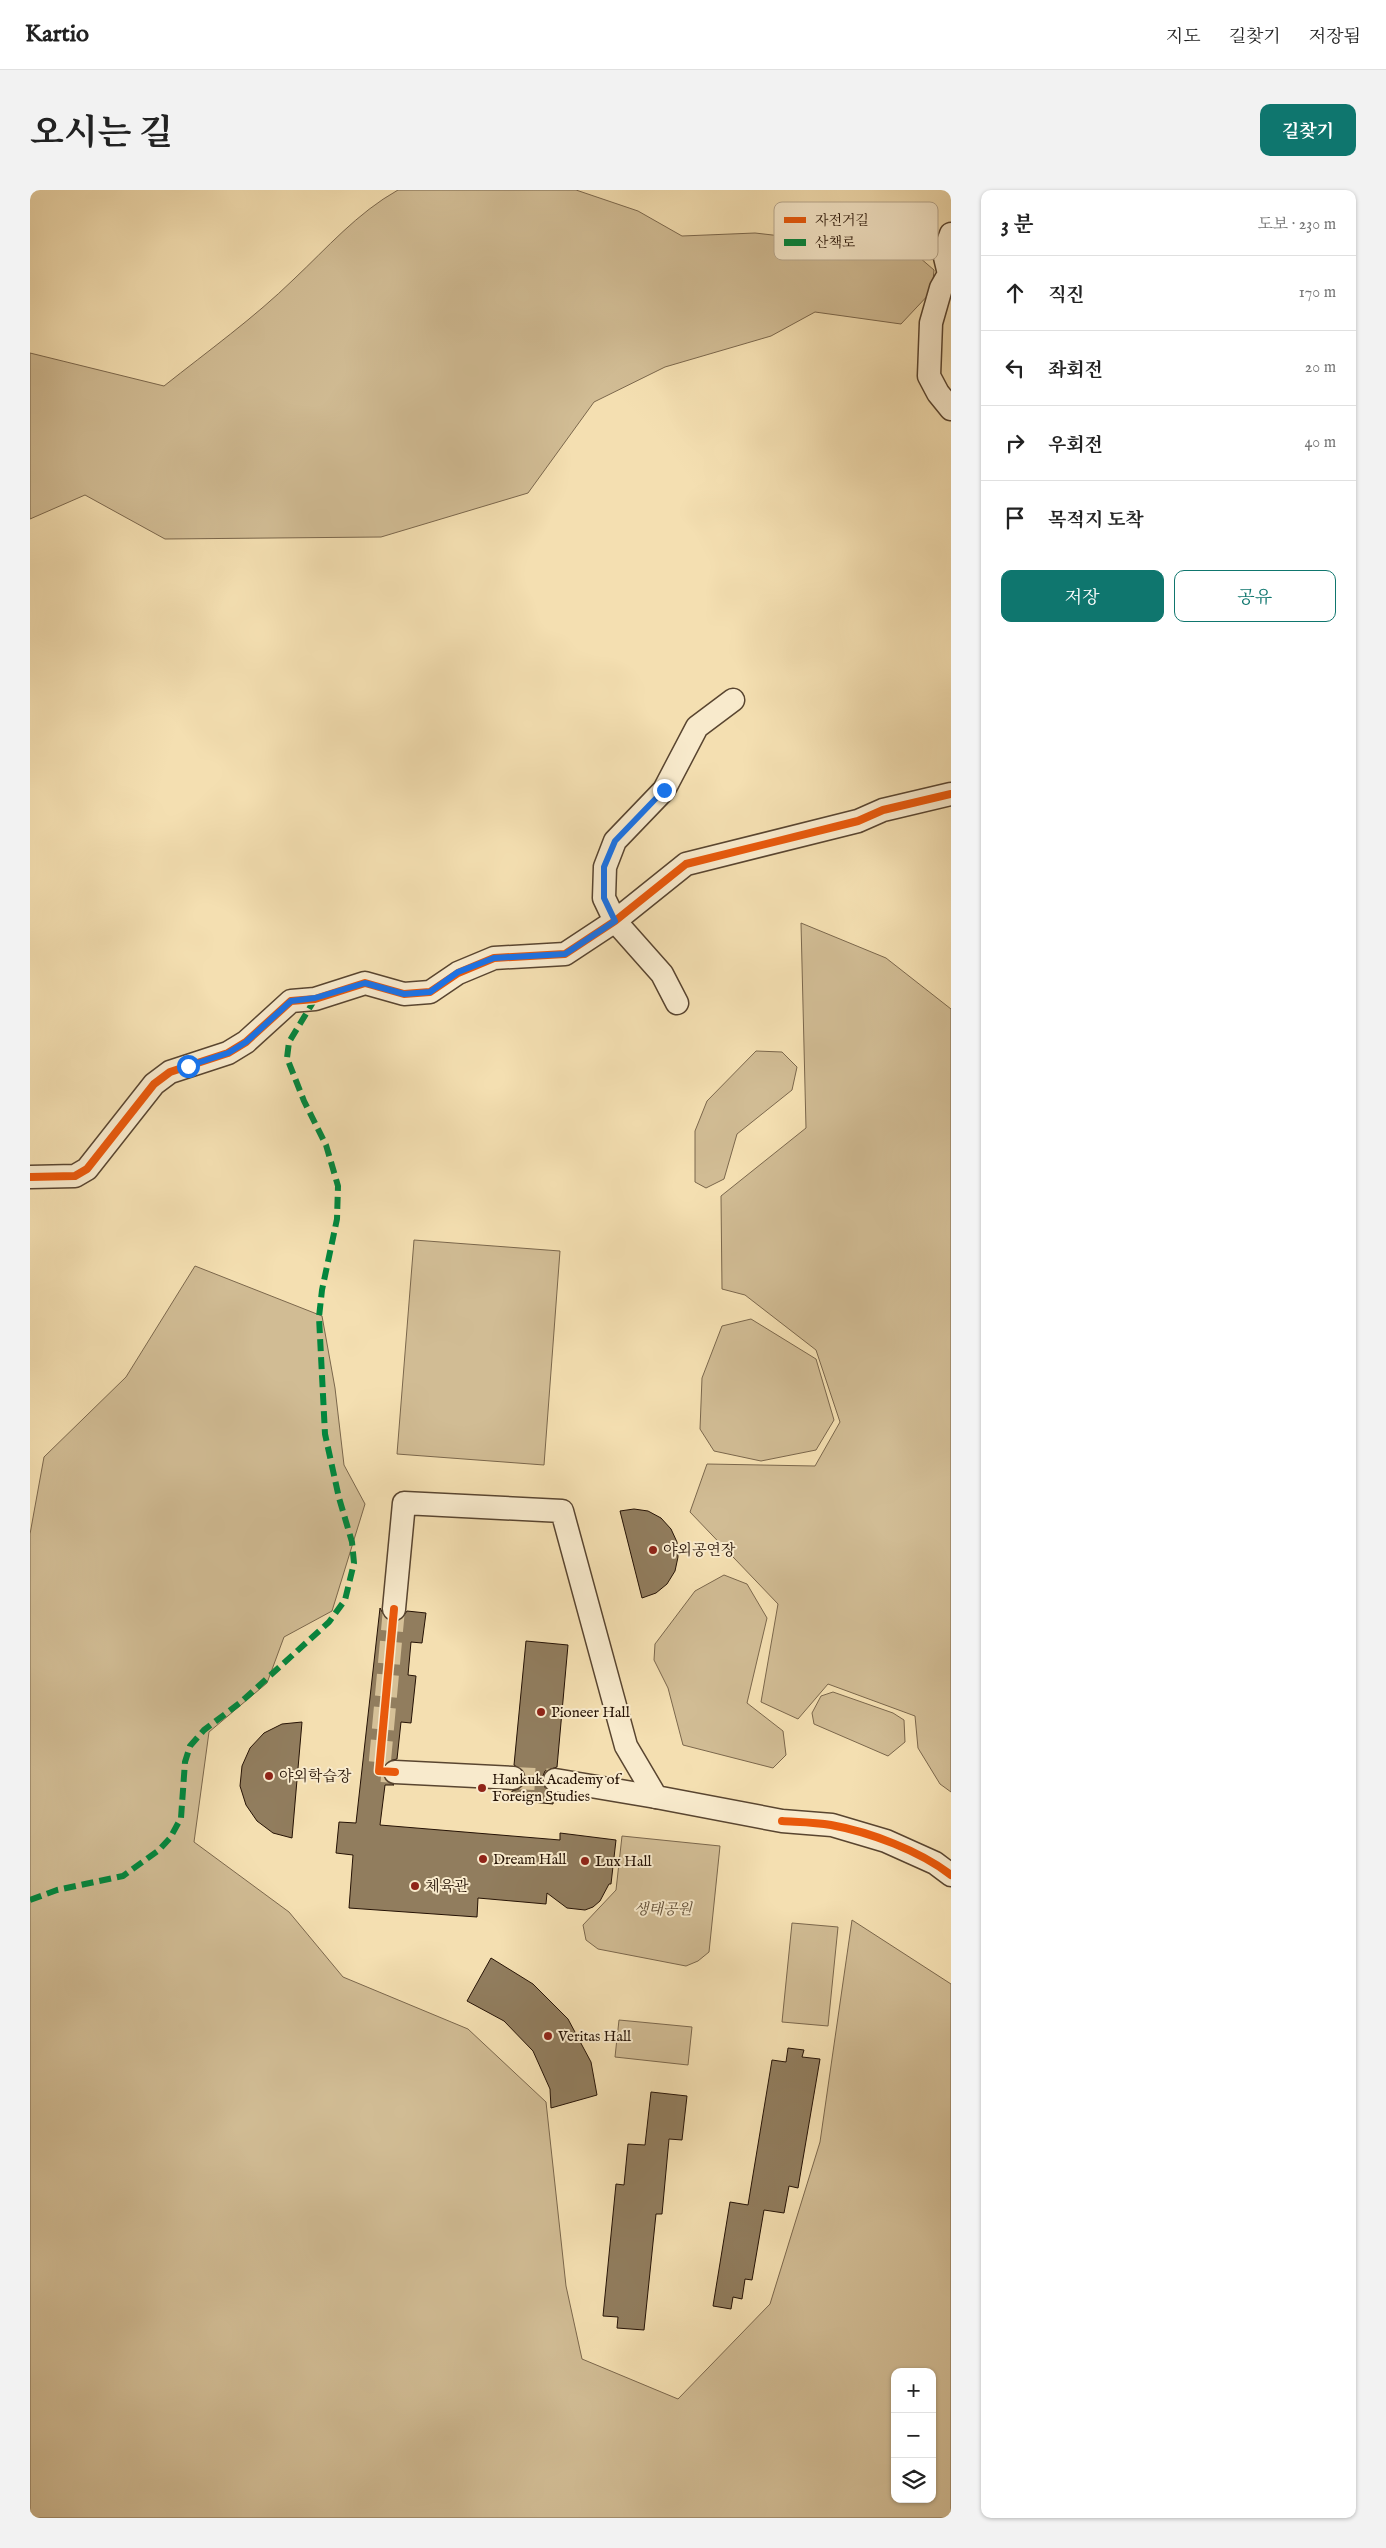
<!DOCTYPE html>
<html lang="ko">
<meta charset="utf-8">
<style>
body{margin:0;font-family:"IM FELL English","Noto Serif KR",serif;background:#f2f2f2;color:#222}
.controls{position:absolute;right:15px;bottom:15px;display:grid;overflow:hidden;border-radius:10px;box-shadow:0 1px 4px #0004}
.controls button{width:45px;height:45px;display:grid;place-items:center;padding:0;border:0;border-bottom:1px solid #e0e0e0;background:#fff;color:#222;font:25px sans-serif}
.stop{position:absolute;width:15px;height:15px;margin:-11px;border:4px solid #1a73e8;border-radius:50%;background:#fff}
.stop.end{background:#1a73e8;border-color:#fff;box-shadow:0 1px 5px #0008}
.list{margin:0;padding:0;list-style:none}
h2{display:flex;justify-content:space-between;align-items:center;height:65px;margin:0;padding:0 20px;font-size:21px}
h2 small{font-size:16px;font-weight:400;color:#767676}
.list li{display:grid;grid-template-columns:32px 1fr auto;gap:15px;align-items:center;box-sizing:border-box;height:75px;padding:0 20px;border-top:1px solid #e0e0e0}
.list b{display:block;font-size:19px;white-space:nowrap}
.list em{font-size:16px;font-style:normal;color:#767676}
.actions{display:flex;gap:10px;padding:15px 20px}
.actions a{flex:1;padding:11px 0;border:1px solid #0f766e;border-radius:10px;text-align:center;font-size:18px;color:#0f766e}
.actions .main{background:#0f766e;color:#fff}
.icon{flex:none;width:28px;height:28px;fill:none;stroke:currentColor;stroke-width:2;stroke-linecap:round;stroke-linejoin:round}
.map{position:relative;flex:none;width:921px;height:2328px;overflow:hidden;border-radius:10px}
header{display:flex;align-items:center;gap:30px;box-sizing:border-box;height:70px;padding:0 25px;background:#fff;border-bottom:1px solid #e0e0e0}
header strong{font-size:24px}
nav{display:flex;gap:28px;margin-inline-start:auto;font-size:18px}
.intro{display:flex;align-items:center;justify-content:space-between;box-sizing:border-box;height:120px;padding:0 30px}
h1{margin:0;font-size:35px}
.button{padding:12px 22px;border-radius:10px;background:#0f766e;color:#fff;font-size:18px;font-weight:700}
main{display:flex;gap:30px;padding:0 30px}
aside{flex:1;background:#fff;border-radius:10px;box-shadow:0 1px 4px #0004}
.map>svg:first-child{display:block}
.green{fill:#d1bc94;stroke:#7b674c;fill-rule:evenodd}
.building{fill:#917d5e;stroke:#251205}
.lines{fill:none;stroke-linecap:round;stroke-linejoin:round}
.minor-tunnel{stroke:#d5c097;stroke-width:22;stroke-dasharray:22 11;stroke-linecap:butt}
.minor-casing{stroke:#594530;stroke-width:25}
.minor{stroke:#f8eacc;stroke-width:22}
.quiet{stroke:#00873e;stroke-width:6;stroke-dasharray:12 6;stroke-linecap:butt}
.cycleway-casing{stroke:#f8eacc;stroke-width:11}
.cycleway{stroke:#e8590c;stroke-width:8}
.route{stroke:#1a73e8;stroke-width:6}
.poi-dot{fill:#8f2418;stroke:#f8eacc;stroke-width:2}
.labels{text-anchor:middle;stroke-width:4;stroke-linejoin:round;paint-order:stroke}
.poi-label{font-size:15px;fill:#251205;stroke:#f8eacc;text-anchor:start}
.park-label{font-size:15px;font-style:italic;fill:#614e37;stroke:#f8eacc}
.key{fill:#f8eacc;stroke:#b9a990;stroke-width:1}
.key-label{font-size:14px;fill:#251205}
</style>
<header>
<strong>Kartio</strong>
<nav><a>지도</a><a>길찾기</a><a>저장됨</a></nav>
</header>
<div class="intro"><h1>오시는 길</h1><a class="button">길찾기</a></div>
<main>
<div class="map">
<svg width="921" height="2328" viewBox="0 0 921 2328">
<rect width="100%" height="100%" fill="#f4dfb1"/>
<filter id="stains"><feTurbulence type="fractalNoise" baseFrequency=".004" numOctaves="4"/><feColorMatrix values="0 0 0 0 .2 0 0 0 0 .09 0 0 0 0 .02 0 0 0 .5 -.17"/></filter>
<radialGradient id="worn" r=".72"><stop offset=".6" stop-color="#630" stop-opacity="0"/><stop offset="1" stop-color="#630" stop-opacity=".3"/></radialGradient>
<g class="green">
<path d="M368,0H546L608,21L652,46L725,43L882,61L904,80L902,101L871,134L785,122L741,146L635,177L564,212L498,303L351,347L135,349L55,305L0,329V163L134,196C178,161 224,128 264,89C297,58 327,23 368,0Z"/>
<polygon points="771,733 856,768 921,819 921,1602 910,1594 888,1558 885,1526 798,1494 768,1529 731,1512 748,1414 660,1322 677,1274 785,1276 810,1232 786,1160 715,1105 692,1099 691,1006 776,938"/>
<polygon points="726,861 752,862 767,877 762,900 707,944 694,989 676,998 665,992 665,941 677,911"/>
<polygon points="384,1050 530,1061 514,1275 367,1264"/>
<path d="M165,1076L292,1126L305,1198L314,1275L335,1314L302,1421L254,1447L237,1493L179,1542L164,1652L259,1722L313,1787L438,1839L516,1912L536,2096L552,2169L648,2209L740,2114L790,1952L822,1730L921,1794V2328H0V1344L14,1267L96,1187ZM865,2182H902V2309H865Z"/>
<polygon points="721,1129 786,1169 804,1230 786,1260 731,1271 684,1261 670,1239 672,1188 692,1136"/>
<polygon points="694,1385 717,1394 737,1428 717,1513 753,1541 756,1565 743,1578 653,1555 638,1498 624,1470 625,1454 665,1401"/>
<polygon points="803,1502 863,1523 874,1530 875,1552 858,1566 784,1534 782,1523 791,1506"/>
<polygon points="592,1646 690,1656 679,1762 668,1771 656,1776 568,1759 556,1750 553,1735 586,1700"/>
<polygon points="762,1733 808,1737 798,1836 752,1832"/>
<polygon points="589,1830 662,1837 658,1875 585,1867"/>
</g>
<g class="building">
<polygon points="604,1319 618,1321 631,1328 641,1339 647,1352 648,1367 645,1381 637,1394 626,1403 612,1408 590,1321"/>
<polygon points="350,1418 356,1429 362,1432 370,1431 377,1421 396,1423 392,1453 381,1452 378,1485 386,1486 381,1533 371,1532 367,1569 359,1571 352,1581 354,1588 364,1595 355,1595 350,1635 530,1650 530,1643 586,1650 581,1694 579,1694 570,1711 563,1717 555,1720 537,1718 517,1703 516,1714 448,1708 447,1727 319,1718 323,1665 306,1663 309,1632 326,1633"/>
<polygon points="496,1451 538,1455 527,1577 515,1581 512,1588 516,1600 524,1603 523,1614 481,1610 482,1601 489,1599 496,1589 494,1582 484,1575"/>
<polygon points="272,1532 262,1648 243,1643 227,1631 216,1615 210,1596 212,1576 220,1558 234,1543 252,1534"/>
<polygon points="461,1768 503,1794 538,1829 561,1872 567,1905 521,1918 520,1899 503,1861 474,1831 437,1811"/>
<polygon points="758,1858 774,1860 772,1867 790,1869 768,1998 759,1996 754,2023 734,2020 722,2090 715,2089 712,2109 703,2107 701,2119 683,2116 700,2012 718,2015 742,1870 756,1872"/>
<polygon points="621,1902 657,1906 652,1950 639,1949 632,2024 626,2024 614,2140 587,2138 588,2127 573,2126 586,1994 594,1995 598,1954 615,1955"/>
</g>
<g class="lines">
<g class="minor-tunnel">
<polyline points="364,1419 349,1581 365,1582"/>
<polyline points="483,1588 525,1590"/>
</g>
<defs>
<g id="minor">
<polyline points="921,44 914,63 919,84 911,98 901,133 899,186 908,203 921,219"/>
<polyline points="647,813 632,784 585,731 574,708 575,677 585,651 634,600 667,537 703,510"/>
<polyline points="0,987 45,986 57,979 124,894 140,882 198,863 216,852 261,811 285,809 335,793 374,804 400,802 428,783 464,768 535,764 585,731 656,674 828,631 853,620 921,604"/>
<polyline points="364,1419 374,1313 532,1321 596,1556 626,1607 752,1631 802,1635 856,1651 905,1673 921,1685"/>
<polyline points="365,1582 483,1588"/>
<polyline points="525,1590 626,1607"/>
</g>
</defs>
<use href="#minor" class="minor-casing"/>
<use href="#minor" class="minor"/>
<polyline class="quiet" points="0,1710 27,1700 93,1686 129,1660 140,1648 151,1628 155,1572 160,1556 174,1540 211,1512 299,1432 315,1410 324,1373 322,1352 309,1308 295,1244 289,1127 292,1100 307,1029 308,996 296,955 274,911 257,868 259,852 285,809"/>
<defs>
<g id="cycleway">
<polyline points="0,987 45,986 57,979 124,894 140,882 198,863 216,852 261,811 285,809 335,793 374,804 400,802 428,783 464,768 535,764 585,731 656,674 828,631 853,620 921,604"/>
<polyline points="364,1419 349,1581 365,1582"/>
<path d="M752,1631C768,1632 785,1632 801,1635C840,1642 890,1661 921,1685"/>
</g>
</defs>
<use href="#cycleway" class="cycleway-casing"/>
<use href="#cycleway" class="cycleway"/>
</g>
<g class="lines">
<polyline class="route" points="158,876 198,863 216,852 261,811 285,808 335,793 374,804 400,802 428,782 464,768 535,764 585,731 574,708 574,677 585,651 634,600"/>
</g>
<g class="poi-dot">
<circle cx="623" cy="1360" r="5"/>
<circle cx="511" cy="1522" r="5"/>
<circle cx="239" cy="1586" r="5"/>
<circle cx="452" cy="1598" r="5"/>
<circle cx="453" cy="1669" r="5"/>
<circle cx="555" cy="1671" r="5"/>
<circle cx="385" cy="1696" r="5"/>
<circle cx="518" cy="1846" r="5"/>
</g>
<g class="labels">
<g class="poi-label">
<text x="633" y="1365">야외공연장</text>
<text x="521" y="1527">Pioneer Hall</text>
<text x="249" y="1591">야외학습장</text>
<text x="462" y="1594">Hankuk Academy of<tspan x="462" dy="17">Foreign Studies</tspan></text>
<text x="463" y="1674">Dream Hall</text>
<text x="565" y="1676">Lux Hall</text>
<text x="395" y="1701">체육관</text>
<text x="528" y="1851">Veritas Hall</text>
</g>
<g class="park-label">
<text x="633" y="1724">생태공원</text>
</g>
</g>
<rect x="744" y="12" width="164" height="58" rx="8" class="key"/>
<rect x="754" y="27" width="22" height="6" fill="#e8590c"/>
<rect x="754" y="49" width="22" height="7" fill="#00873e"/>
<g class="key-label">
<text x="785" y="35">자전거길</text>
<text x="785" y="57">산책로</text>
</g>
<rect width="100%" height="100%" filter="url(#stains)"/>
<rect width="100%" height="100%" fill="url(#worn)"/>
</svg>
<div class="controls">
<button>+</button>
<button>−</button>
<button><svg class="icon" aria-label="layers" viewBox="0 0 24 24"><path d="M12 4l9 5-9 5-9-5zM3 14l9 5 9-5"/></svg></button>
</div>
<div class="stop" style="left:158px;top:876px"></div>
<div class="stop end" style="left:634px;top:600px"></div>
</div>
<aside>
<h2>3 분<small>도보 · 230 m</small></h2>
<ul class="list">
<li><svg class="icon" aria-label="ahead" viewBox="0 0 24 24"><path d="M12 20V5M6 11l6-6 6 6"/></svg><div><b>직진</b></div><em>170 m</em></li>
<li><svg class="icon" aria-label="left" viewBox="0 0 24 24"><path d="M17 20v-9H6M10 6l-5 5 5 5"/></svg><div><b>좌회전</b></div><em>20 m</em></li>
<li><svg class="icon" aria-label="right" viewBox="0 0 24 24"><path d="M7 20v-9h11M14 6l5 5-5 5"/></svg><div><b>우회전</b></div><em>40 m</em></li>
<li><svg class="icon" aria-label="arrive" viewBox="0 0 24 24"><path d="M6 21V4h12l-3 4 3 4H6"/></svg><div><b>목적지 도착</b></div></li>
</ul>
<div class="actions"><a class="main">저장</a><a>공유</a></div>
</aside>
</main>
